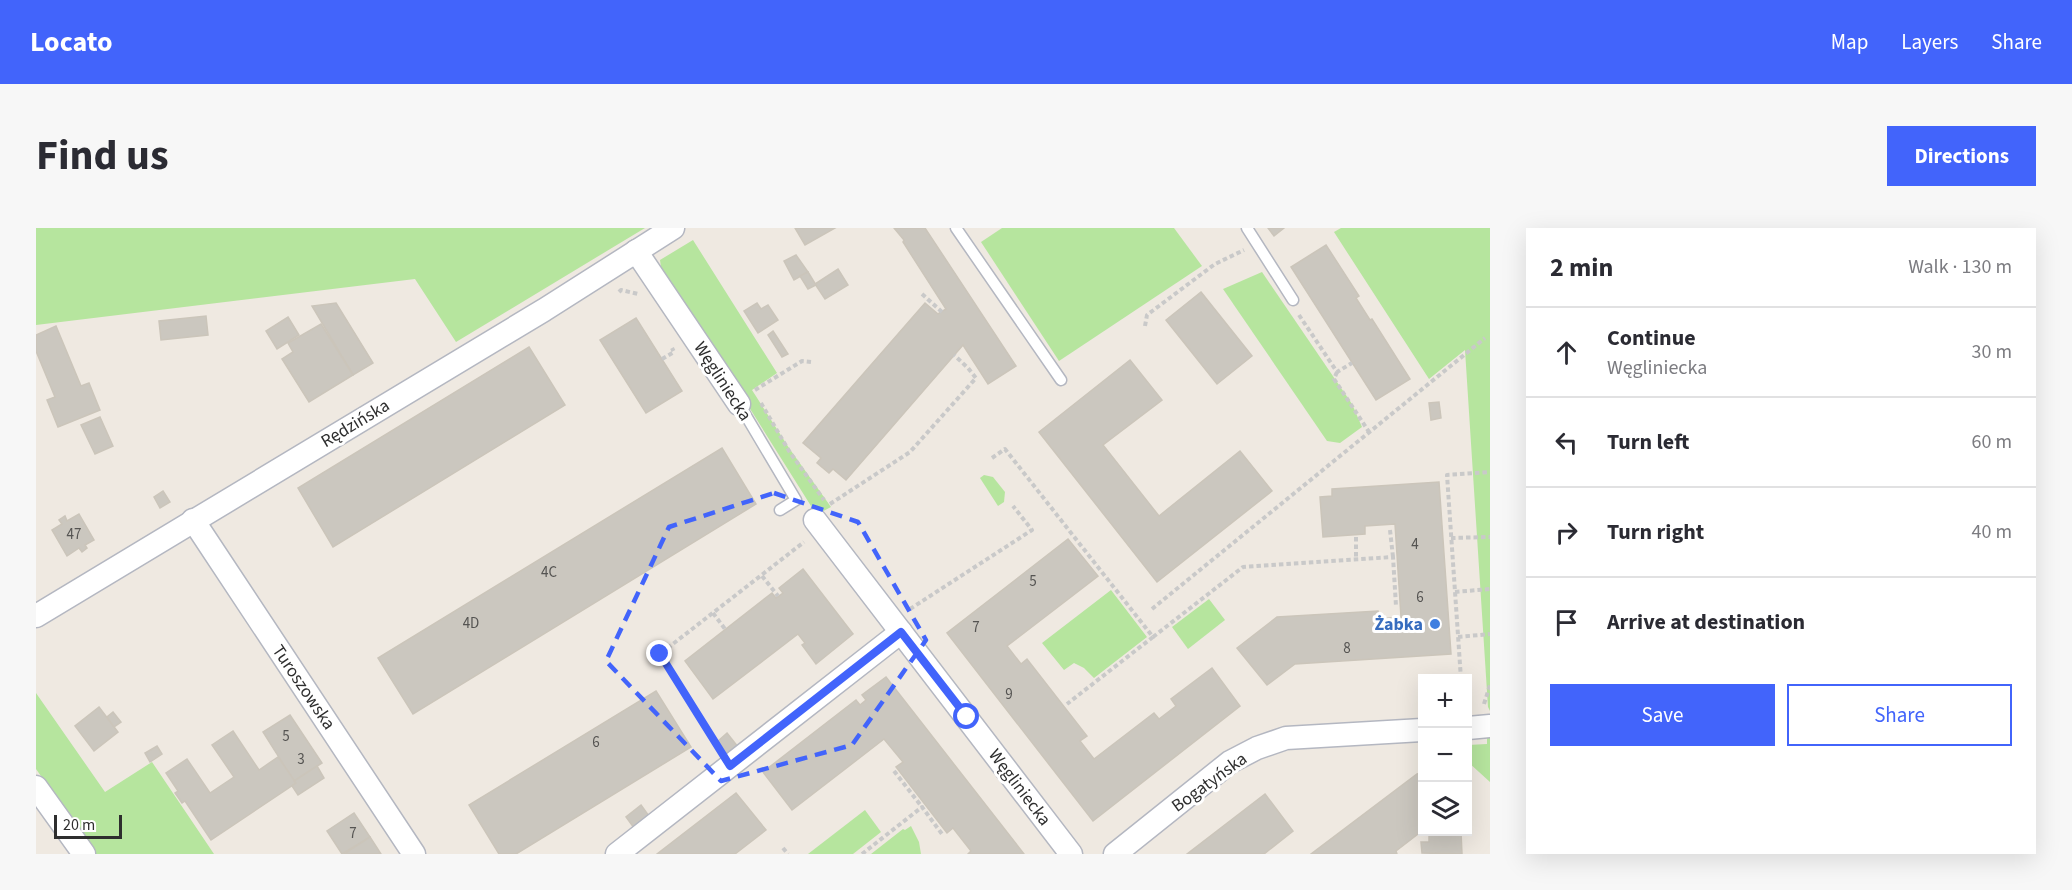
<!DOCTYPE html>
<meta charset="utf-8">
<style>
body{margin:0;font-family:"Source Sans 3",sans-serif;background:#f7f7f7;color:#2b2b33}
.controls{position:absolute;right:18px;bottom:18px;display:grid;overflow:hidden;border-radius:0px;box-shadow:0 6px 24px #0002}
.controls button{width:54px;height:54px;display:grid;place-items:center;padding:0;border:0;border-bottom:2px solid #e1e1e2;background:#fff;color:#2b2b33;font:30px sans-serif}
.scale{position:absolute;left:18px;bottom:15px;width:68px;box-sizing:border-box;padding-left:6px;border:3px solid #2e2e2e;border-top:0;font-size:16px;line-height:21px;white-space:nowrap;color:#2e2e2e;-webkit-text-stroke:4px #fff;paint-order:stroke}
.stop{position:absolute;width:18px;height:18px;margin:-14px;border:4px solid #4264fb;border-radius:50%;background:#fff}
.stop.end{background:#4264fb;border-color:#fff;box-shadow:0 2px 6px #0008}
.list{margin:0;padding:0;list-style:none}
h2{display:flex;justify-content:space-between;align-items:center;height:78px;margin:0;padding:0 24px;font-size:26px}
h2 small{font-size:20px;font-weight:400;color:#7c7c81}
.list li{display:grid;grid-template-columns:39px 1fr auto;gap:18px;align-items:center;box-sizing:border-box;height:90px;padding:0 24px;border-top:2px solid #e1e1e2}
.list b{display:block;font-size:22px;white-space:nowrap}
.list p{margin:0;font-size:20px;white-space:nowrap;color:#7c7c81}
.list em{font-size:20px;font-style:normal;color:#7c7c81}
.actions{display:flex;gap:12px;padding:18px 24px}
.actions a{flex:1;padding:14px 0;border:2px solid #4264fb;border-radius:0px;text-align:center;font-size:21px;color:#4264fb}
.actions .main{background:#4264fb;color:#fff}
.icon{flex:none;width:33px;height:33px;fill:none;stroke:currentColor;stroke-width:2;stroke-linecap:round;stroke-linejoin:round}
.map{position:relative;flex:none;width:1454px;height:626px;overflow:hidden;border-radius:0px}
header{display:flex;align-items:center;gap:36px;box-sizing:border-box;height:84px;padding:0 30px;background:#4264fb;color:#fff}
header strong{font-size:28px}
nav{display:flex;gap:33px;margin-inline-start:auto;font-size:21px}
.intro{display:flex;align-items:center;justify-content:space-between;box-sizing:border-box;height:144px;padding:0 36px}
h1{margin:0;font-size:42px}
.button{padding:15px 27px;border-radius:0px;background:#4264fb;color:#fff;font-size:21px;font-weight:700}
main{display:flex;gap:36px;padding:0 36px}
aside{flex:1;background:#fff;border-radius:0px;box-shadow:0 6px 24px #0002}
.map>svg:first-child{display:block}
.green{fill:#b6e59e}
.building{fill:#cbc7bf;stroke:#cbc5ba;stroke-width:1.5}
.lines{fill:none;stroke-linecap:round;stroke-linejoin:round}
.service-casing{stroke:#b4b7c1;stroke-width:13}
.minor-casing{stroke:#b4b7c1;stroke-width:25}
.path{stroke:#c9c9c9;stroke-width:4;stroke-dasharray:4.5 3;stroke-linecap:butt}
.service{stroke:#fff;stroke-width:10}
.minor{stroke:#fff;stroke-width:22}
.route{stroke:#4264fb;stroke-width:8}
.marked{fill:none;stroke:#4264fb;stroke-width:4.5;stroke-dasharray:12 8;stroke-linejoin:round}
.shop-dot{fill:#3f7fe0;stroke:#fff;stroke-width:2}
.labels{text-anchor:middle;stroke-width:6;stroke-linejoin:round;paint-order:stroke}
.number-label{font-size:15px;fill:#555452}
.street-label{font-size:18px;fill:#2e2e2e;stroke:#fff}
.shop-label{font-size:18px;font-weight:bold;fill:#366cbe;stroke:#fff;text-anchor:end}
</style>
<header>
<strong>Locato</strong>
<nav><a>Map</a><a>Layers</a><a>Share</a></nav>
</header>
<div class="intro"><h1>Find us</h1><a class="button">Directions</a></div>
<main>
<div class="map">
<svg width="1454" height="626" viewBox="0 0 1454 626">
<rect width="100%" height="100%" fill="#efe9e1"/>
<g class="green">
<polygon points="0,0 609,0 420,114 379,51 0,97"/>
<polygon points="966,0 1138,0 1166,38 1023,133 945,14"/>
<polygon points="1305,0 1454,0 1454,483 1452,479 1429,122 1393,151 1298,4"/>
<polygon points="657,12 741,145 716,162 753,220 795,279 778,288 775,278 625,39 624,32"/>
<polygon points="1226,44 1316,176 1326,199 1304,215 1291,213 1187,61"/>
<polygon points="948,247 957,249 969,264 968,274 962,278 944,250"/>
<polygon points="1075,362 1111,409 1058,450 1048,440 1038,435 1028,442 1006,415"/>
<polygon points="1173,371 1189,392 1152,421 1136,399"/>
<polygon points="0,465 69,564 116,534 178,626 60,626 0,541"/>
<polygon points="1451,508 1454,508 1454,554 1432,534 1432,517 1451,516"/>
<polygon points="829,582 845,604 817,626 772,626"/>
<polygon points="875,598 883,614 885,626 835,626 867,601 869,602"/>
</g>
<g class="building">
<polygon points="759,0 799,0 769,17"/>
<polygon points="858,0 889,0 980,138 952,156 927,117 810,252 797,241 793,245 781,235 785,230 767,215 889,75 902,86 910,81 867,14 868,12"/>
<polygon points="1232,0 1248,0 1238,8"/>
<polygon points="1290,17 1323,68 1320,70 1334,92 1336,91 1374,151 1340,172 1255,39"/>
<polygon points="760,27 772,44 758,52 748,33"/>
<polygon points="802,41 812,57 789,71 779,56"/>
<polygon points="772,44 780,57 772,61 764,48"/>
<polygon points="1165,64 1216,128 1181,156 1130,92"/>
<polygon points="300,75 337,135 317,147 276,78"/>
<polygon points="721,75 725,81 732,77 742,92 722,105 708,83"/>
<polygon points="170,88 172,107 125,112 123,93"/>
<polygon points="252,89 263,107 241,121 230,103"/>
<polygon points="600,90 646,163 610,185 564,112"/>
<polygon points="285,96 317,147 273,174 246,131 257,124 252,115"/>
<polygon points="20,98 45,158 53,155 64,182 22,199 11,172 19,169 0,123 0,107"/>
<polygon points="737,103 752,126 746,129 732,107"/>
<polygon points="493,119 529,177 297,319 262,260"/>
<polygon points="1094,132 1126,172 1067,217 1123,288 1204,223 1236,263 1121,354 1003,204"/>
<polygon points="1403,174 1405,190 1395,192 1393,175"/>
<polygon points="64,189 77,218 59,226 45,197"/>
<polygon points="686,220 720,276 377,486 342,430"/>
<polygon points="1403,254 1415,426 1259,436 1231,457 1201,420 1241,389 1342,383 1343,391 1365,389 1359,296 1329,298 1329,306 1287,309 1284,269 1296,268 1296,261"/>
<polygon points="127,263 134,274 124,280 118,269"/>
<polygon points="43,286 58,312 49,317 51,320 46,324 43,320 31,328 16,302 26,296 23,292 29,288 31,293"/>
<polygon points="1032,311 1062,348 971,418 985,436 991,431 1051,508 1044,513 1058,531 1118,485 1123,491 1140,478 1135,471 1176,440 1204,478 1057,593 911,405"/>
<polygon points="767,341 817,406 780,436 766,417 769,415 762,406 677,471 649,433 736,365 740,370 747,365 743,360"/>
<polygon points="850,449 988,626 932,626 935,623 917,600 911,605 860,539 867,534 848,511 756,582 727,544 820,472 824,477 830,472 826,467"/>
<polygon points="620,463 655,519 480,626 463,626 433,577"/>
<polygon points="63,479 82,504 58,523 39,498"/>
<polygon points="77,484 85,494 78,499 71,489"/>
<polygon points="254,487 286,535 258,553 227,504"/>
<polygon points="197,503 223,542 242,529 260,555 175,612 149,573 146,575 139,565 142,563 130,545 151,531 174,565 198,549 176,517"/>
<polygon points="691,505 702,519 692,527 682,513"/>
<polygon points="121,518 126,526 114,534 109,525"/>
<polygon points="281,538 288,550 262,567 256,558 260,555 258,553"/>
<polygon points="1386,545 1386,603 1360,623 1361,626 1275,626 1381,546"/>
<polygon points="700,565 730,602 699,626 621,626"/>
<polygon points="1229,566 1257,603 1228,626 1151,626"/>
<polygon points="605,577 613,588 598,600 590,589"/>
<polygon points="318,585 334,609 306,626 291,603"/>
<polygon points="1393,604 1425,604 1426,626 1386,625 1385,614 1393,614"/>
<polygon points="334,609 345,626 308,626"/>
</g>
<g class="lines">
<defs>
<g id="service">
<polyline points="920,0 1025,152"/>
<polyline points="1211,0 1257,72"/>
<polyline points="703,176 760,272 744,282"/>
</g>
<g id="minor">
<polyline points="600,23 703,176"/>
<polyline points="157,292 378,626"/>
<polyline points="779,292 1035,626"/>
<polyline points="0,388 508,82 637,0"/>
<polyline points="1432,500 1454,498"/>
<polyline points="0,559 48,626"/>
<polyline points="581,626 865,404"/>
<polyline points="1079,626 1194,534 1221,520 1250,510 1386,502"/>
</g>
</defs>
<use href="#service" class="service-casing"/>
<use href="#minor" class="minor-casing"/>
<g class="path">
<polyline points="583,64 585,62 602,66"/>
<polyline points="886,66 906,84"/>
<polyline points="1263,87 1301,144 1316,135"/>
<polyline points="1109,98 1111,87 1179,36 1208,22"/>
<polyline points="626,131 638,124 636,120"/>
<polyline points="1301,144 1298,151 1333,204"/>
<polyline points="719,162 766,133 775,134"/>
<polyline points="725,175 753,223 788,272"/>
<polyline points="956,230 969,221 1117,409 1031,476"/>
<polyline points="794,276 874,224 940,150 932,140 918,127"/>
<polyline points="1354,302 1357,329"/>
<polyline points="1320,309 1320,332"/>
<polyline points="1415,310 1454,309"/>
<polyline points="726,348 742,368"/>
<polyline points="1419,364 1454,361"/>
<polyline points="874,381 996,302 977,278"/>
<polyline points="1116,381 1449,110"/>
<polyline points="677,385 689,401"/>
<polyline points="1117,409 1207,339 1357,329 1360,378"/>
<polyline points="1422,409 1454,406"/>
<polyline points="1425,451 1411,247 1454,244"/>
<polyline points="1448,476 1454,457"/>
<polyline points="682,520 624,426 768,314"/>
<polyline points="858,543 886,579"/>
<polyline points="747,620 752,626"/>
<polyline points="826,626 886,579 906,606"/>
</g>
<use href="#service" class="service"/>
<use href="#minor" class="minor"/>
</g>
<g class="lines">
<polyline class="route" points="624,426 694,538 865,404 931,489"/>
</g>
<path class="marked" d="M738,265L822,294L890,412L816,517L685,553L570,433L633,299Z"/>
<circle class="shop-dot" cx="1399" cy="396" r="6"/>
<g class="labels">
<g class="number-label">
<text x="38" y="311">47</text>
<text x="1379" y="321">4</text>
<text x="513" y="349">4C</text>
<text x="997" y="358">5</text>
<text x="1384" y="374">6</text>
<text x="435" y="400">4D</text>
<text x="940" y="404">7</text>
<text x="1311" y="425">8</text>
<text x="973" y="471">9</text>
<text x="250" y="513">5</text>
<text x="560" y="519">6</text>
<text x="265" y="536">3</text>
<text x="317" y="610">7</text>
</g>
<g class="street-label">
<text transform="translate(687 153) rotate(57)" y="6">Węgliniecka</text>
<text transform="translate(319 195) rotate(-31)" y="6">Rędzińska</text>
<text transform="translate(268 459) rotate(56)" y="6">Turoszowska</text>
<text transform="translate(1173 554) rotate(-36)" y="6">Bogatyńska</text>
<text transform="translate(984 559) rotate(53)" y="6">Węgliniecka</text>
</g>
<g class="shop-label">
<text x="1387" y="402">Żabka</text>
</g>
</g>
</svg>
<div class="controls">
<button>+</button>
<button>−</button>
<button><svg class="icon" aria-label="layers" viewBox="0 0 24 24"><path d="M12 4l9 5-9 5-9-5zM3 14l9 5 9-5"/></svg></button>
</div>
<div class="scale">20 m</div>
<div class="stop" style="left:931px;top:489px"></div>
<div class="stop end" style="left:624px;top:426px"></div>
</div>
<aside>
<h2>2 min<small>Walk · 130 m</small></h2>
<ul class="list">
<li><svg class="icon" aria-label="ahead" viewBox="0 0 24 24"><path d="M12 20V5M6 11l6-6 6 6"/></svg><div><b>Continue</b><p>Węgliniecka</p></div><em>30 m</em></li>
<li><svg class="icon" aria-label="left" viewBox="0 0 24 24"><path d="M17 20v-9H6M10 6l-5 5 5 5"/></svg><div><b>Turn left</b></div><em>60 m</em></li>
<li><svg class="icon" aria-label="right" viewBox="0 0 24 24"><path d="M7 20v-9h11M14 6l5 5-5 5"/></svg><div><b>Turn right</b></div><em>40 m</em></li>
<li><svg class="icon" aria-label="arrive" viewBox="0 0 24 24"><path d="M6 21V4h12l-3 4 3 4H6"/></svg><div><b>Arrive at destination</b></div></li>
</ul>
<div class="actions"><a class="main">Save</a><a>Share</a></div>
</aside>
</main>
